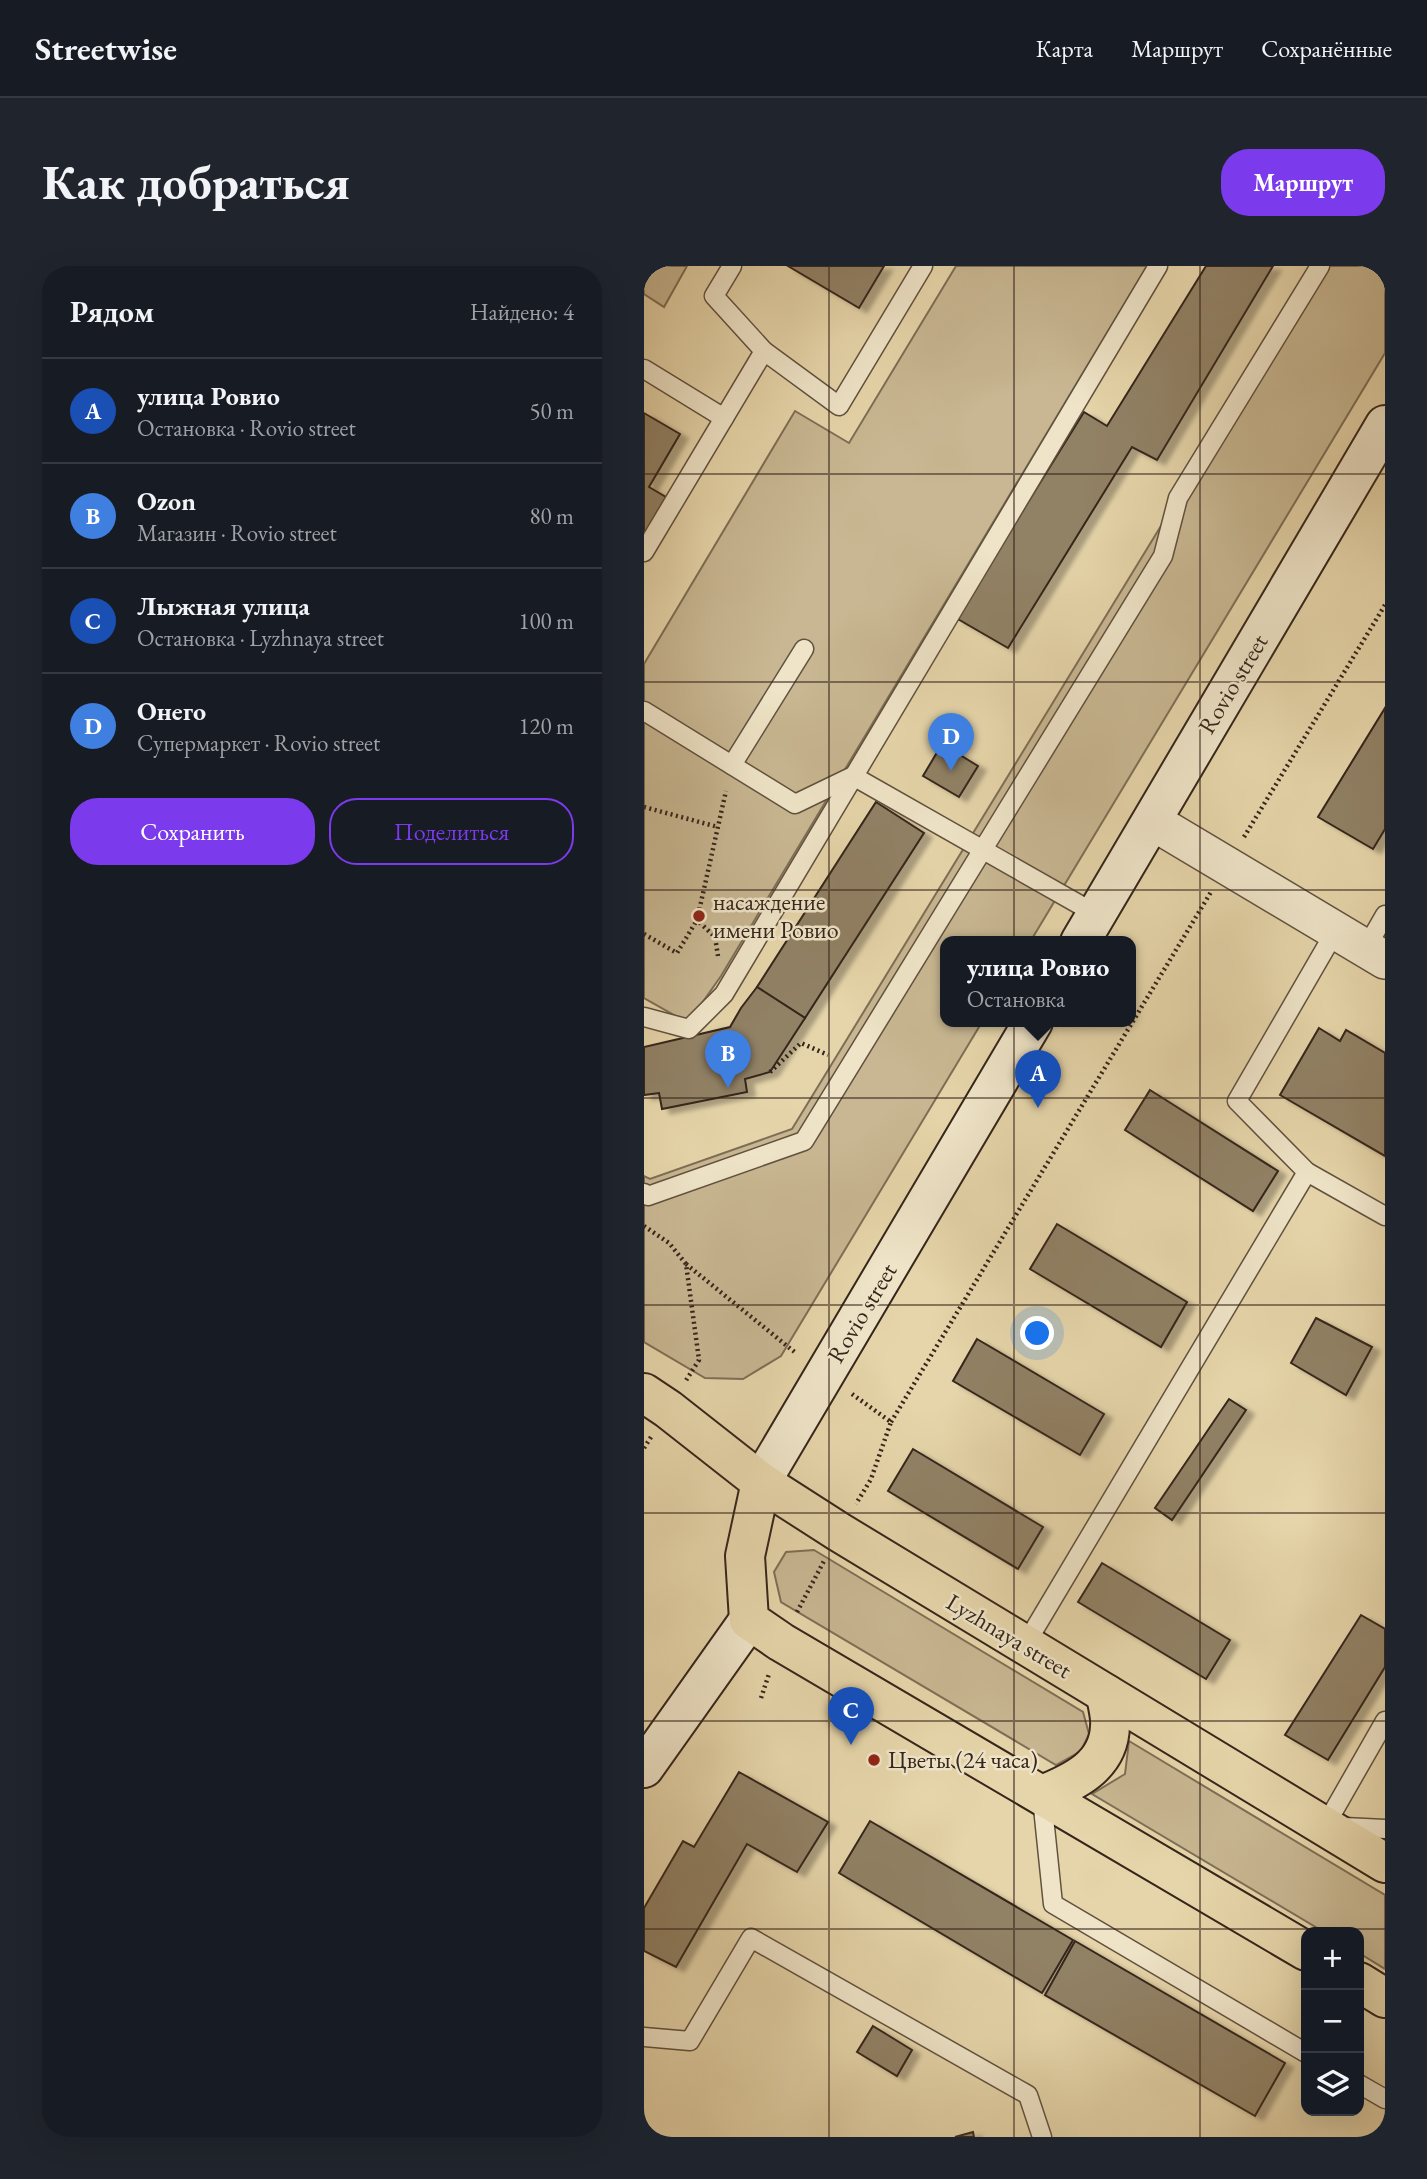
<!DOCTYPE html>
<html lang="ru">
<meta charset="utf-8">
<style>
body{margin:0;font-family:"EB Garamond",serif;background:#20242c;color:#f1f3f6}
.controls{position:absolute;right:21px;bottom:21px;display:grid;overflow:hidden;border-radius:14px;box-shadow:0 7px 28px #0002}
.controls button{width:63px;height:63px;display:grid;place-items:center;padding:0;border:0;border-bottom:2px solid #363941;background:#171b24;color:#f1f3f6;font:35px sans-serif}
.you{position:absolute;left:394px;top:1068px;width:24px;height:24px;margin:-18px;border:5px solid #fff;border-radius:50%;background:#1a73e8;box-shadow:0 0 0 10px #1a73e833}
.badge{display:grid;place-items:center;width:46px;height:46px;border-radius:50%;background:#7c3aed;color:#fff;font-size:23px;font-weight:700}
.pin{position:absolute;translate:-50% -58px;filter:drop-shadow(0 2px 4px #0008)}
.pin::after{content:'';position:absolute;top:37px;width:24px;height:21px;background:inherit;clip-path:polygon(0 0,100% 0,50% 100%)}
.popup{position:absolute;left:296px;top:670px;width:196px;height:91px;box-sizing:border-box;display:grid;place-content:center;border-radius:14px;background:#171b24;filter:drop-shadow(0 2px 5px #0005);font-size:23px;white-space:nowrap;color:#9ea1a6}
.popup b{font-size:26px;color:#f1f3f6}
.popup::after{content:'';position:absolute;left:50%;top:100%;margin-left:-14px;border:14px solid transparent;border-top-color:#171b24}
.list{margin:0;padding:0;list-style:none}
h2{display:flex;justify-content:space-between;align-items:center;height:91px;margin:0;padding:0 28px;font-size:30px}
h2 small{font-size:23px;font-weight:400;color:#9ea1a6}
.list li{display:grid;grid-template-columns:46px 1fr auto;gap:21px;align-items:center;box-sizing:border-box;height:105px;padding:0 28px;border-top:2px solid #363941}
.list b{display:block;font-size:26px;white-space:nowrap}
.list p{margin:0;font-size:23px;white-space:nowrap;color:#9ea1a6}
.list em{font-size:23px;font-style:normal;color:#9ea1a6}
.actions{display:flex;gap:14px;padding:21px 28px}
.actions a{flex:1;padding:16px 0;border:2px solid #7c3aed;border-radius:28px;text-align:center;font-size:24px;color:#7c3aed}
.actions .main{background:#7c3aed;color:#fff}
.icon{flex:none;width:38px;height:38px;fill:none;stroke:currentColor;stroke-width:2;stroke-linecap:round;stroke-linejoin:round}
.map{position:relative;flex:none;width:741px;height:1871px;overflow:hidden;border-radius:28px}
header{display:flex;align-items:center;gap:42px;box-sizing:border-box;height:98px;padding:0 35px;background:#171b24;border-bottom:2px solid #363941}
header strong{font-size:33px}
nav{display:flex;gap:38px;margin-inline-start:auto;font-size:24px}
.intro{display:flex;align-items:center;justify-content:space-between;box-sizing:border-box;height:168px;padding:0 42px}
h1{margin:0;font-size:49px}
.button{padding:18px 32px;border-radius:28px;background:#7c3aed;color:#fff;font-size:24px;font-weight:700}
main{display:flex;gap:42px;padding:0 42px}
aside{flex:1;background:#171b24;border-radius:28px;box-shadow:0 7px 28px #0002}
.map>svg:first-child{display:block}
.green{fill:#c8b792;stroke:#7e6e56;stroke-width:2}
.building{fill:#918165;stroke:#35251b;stroke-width:2;filter:url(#shadow)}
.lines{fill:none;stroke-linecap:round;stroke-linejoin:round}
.lane-casing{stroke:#61513f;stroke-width:21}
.street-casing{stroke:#61513f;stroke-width:40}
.secondary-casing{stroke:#35251b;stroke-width:42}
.primary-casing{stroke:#35251b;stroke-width:42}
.path{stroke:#35251b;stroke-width:4.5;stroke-dasharray:2 3.5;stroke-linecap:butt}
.lane{stroke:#efe4c8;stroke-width:18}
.street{stroke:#efe4c8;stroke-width:37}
.secondary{stroke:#efe4c8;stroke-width:38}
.primary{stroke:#e6d5aa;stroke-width:38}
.grid{fill:none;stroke:#35251b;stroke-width:2;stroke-opacity:0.55}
.poi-dot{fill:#8f2418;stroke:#efe4c8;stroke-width:2.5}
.labels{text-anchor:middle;stroke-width:5;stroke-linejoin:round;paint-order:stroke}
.street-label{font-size:24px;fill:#35251b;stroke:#efe4c8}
.poi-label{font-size:24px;fill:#35251b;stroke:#efe4c8;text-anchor:start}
</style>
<header>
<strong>Streetwise</strong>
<nav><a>Карта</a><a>Маршрут</a><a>Сохранённые</a></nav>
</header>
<div class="intro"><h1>Как добраться</h1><a class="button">Маршрут</a></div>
<main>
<aside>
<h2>Рядом<small>Найдено: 4</small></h2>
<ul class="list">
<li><span class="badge" style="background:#1a4fb4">A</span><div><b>улица Ровио</b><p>Остановка · Rovio street</p></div><em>50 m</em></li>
<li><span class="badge" style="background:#3f7fe0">B</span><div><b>Ozon</b><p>Магазин · Rovio street</p></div><em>80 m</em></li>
<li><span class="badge" style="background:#1a4fb4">C</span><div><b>Лыжная улица</b><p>Остановка · Lyzhnaya street</p></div><em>100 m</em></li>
<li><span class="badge" style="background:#3f7fe0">D</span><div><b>Онего</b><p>Супермаркет · Rovio street</p></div><em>120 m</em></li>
</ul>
<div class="actions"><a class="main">Сохранить</a><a>Поделиться</a></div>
</aside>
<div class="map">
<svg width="741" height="1871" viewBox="0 0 741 1871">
<defs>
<filter id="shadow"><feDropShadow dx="8" dy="4.5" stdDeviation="2" flood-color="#0004"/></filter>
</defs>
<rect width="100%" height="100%" fill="#e6d5aa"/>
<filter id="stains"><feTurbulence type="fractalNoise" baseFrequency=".00286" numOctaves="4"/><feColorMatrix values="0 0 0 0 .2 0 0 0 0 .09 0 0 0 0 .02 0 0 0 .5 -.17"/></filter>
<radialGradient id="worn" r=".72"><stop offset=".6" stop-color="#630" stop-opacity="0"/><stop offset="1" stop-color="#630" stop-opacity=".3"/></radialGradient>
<g class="green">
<polygon points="0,0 43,0 20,41 0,28"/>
<polygon points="312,0 503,0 77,710 44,757 0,732 0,398 151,145 205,177"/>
<polygon points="676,0 741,0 741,87 386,676 301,676 301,756 338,756 137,1090 99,1113 61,1112 0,1076 0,910 6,913 148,863"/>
<polygon points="170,1284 439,1446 445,1468 437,1485 412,1499 137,1336 130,1306 142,1286"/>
<polygon points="485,1475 741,1629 741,1703 715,1687 715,1666 680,1666 448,1528 481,1508"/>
</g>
<g class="building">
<polygon points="144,0 240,0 215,42"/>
<polygon points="562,0 629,0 513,194 488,181 364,382 312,352 440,146 463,160"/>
<polygon points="0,147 36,168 5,221 22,231 0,269"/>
<polygon points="741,442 741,563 729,583 674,551"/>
<polygon points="298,478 334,500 315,531 279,510"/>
<polygon points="232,536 280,567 161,752 113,721"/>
<polygon points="113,721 161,752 126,806 101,813 103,826 18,843 15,827 0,829 0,781 86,761 97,742"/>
<polygon points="675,762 696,775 702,764 741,787 741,890 636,829"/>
<polygon points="506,824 634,905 609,945 481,864"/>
<polygon points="413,958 543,1036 517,1081 386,1003"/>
<polygon points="672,1052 728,1081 702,1129 647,1097"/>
<polygon points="333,1073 460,1148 436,1189 309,1115"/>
<polygon points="585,1133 602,1144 528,1254 511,1242"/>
<polygon points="269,1183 399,1261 374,1303 244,1225"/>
<polygon points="458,1297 586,1374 562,1413 434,1336"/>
<polygon points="717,1349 741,1363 741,1401 684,1494 641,1469"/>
<polygon points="95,1506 184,1556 153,1606 103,1578 32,1701 0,1685 0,1642 39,1575 50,1581"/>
<polygon points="226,1555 429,1674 398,1727 195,1607"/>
<polygon points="431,1675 641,1797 611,1850 401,1729"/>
<polygon points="229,1760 268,1784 253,1810 213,1786"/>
<polygon points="329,1866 330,1871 311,1871"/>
</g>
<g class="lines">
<defs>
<g id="lane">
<polyline points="88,0 70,30 120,85 195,140 279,0"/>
<polyline points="0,103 80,152"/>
<polyline points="0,286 120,85"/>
<polyline points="0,445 151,538 209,510 452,648"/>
<polyline points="88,499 160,383"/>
<polyline points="692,664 593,835 663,906 741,950"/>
<polyline points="722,682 741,649"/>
<polyline points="0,751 45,763 80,728 514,0"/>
<polyline points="0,927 4,930 160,875 519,290 534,232 676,0"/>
<polyline points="381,1379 663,906"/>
<polyline points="741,1455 681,1560 741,1563"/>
<polyline points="398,1532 409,1638 662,1787"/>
<polyline points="0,1771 46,1775 107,1672 384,1829 398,1871"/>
<polyline points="715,1818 741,1833"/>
</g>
<polyline id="street" points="508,555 741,694"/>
<g id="secondary">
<polyline points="436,676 741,159"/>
<polyline points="117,1216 389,756"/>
<polyline points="0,1502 105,1354"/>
</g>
<g id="primary">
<polyline points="0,1127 24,1143 117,1216 195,1266 741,1597"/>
<polyline points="117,1216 101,1290 105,1354 137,1376 662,1685"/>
<path d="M398,1529C430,1516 465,1500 466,1460C467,1450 463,1438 462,1428"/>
<polyline points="715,1716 741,1732"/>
</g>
</defs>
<use href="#lane" class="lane-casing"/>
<use href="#street" class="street-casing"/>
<use href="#secondary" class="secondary-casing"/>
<use href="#primary" class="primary-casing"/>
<g class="path">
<polyline points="0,541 74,561"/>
<polyline points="600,571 741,339"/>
<polyline points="0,668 33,687 53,654"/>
<polyline points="74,690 71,671 53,654 82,525"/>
<polyline points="126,806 157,777 184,789"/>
<polyline points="0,960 25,977 42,998 55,1094 41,1116"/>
<polyline points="42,998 153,1088"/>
<polyline points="208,1128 247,1156 227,1213 212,1238"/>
<polyline points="247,1156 567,626"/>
<polyline points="0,1182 7,1171"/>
<polyline points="153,1346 180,1295"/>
<polyline points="117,1432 125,1408"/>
</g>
<use href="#lane" class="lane"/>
<use href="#street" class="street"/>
<use href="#secondary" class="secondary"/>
<use href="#primary" class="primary"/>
</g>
<path class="grid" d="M185,0V1871M370,0V1871M556,0V1871M0,208H741M0,416H741M0,624H741M0,832H741M0,1039H741M0,1247H741M0,1455H741M0,1663H741"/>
<g class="poi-dot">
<circle cx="55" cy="650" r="7"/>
<circle cx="230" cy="1494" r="7"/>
</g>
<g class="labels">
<g class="street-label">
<text transform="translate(589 418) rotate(-59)" y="8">Rovio street</text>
<text transform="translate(218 1047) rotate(-59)" y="8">Rovio street</text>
<text transform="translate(365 1370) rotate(31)" y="8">Lyzhnaya street</text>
</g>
<g class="poi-label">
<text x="69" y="644">насаждение<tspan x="69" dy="28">имени Ровио</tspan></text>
<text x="244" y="1502">Цветы (24 часа)</text>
</g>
</g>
<rect width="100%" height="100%" filter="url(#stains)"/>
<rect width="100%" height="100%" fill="url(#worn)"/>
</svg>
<div class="controls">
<button>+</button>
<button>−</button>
<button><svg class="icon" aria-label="layers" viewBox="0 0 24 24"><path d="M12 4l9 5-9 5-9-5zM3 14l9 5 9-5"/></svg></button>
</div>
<div class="you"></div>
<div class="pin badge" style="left:394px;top:842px;background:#1a4fb4">A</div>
<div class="popup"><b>улица Ровио</b>Остановка</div>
<div class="pin badge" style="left:84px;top:822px;background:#3f7fe0">B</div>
<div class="pin badge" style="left:207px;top:1479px;background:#1a4fb4">C</div>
<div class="pin badge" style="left:307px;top:505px;background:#3f7fe0">D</div>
</div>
</main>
